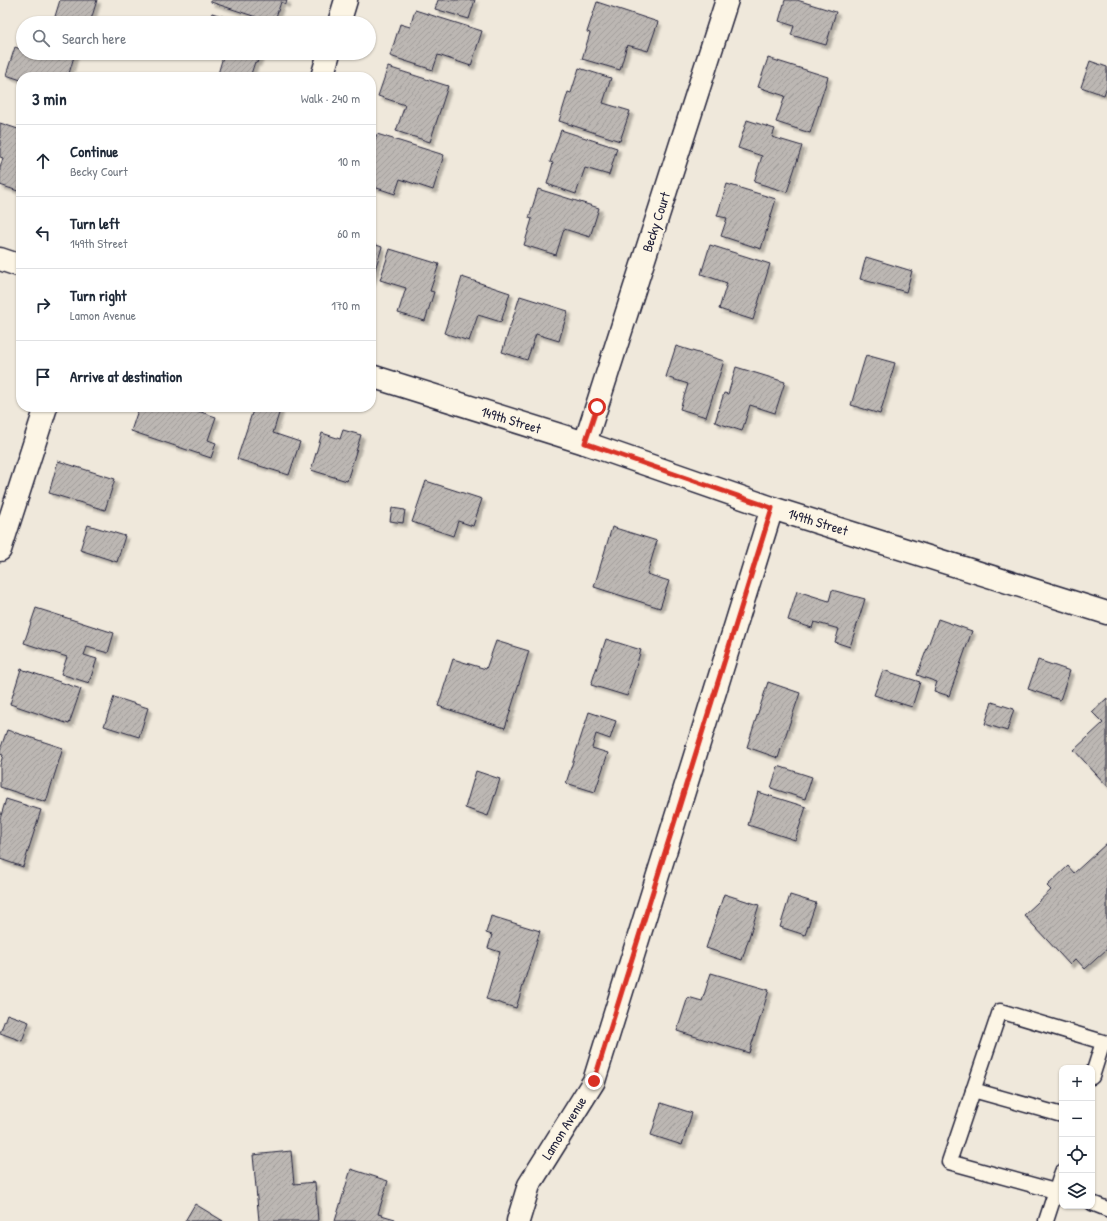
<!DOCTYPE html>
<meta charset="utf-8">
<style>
body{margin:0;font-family:"Patrick Hand",sans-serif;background:#f2f2f3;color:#1f2937}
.controls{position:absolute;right:12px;bottom:12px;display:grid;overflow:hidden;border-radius:8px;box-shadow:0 1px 3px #0004}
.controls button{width:36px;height:36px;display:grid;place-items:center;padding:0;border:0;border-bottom:1px solid #e0e1e3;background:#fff;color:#1f2937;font:20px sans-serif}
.stop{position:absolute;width:12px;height:12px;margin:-9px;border:3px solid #d93025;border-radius:50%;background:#fff}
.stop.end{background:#d93025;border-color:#fff;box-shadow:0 1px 4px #0008}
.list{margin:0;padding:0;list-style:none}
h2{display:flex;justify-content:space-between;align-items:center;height:52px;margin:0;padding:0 16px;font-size:17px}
h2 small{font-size:13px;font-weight:400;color:#747a83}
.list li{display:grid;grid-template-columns:26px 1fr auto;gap:12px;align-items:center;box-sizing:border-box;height:72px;padding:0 16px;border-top:1px solid #e0e1e3}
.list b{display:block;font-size:15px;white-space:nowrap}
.list p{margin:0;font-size:13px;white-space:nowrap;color:#747a83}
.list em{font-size:13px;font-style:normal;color:#747a83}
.icon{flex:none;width:22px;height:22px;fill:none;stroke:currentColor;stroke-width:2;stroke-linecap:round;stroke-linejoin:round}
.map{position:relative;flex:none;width:1107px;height:1221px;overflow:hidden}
.search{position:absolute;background:#fff;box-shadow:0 1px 3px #0004;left:16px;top:16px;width:360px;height:44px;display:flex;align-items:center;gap:10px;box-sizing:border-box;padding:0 14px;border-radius:22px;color:#747a83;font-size:15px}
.panel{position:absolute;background:#fff;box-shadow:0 1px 3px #0004;left:16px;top:72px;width:360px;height:340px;border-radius:16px}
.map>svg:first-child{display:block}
.building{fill:url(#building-hatch);stroke:#22223b;filter:url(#shadow)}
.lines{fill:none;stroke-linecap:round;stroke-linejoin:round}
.service-casing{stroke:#22223b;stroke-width:17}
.minor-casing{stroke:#22223b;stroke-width:25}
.service{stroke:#fcf5e5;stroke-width:14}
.minor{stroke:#fcf5e5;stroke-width:22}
.route{stroke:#d93025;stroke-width:5}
.labels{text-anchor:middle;stroke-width:4;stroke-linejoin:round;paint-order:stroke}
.street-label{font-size:14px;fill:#22223b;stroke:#fcf5e5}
</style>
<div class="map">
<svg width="1107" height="1221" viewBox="0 0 1107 1221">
<defs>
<pattern id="building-hatch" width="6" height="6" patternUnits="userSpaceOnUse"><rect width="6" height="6" fill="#bcb7b3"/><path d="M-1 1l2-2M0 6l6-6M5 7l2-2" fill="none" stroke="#a19d9b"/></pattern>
<filter id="shadow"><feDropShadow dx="3.5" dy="3.5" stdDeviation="1" flood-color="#0004"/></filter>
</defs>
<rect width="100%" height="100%" fill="#efe8db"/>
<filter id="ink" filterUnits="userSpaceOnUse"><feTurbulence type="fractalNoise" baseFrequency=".025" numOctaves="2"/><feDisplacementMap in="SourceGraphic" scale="8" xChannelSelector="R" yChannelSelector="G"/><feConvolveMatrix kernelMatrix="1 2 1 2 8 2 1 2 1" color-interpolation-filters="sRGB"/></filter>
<g filter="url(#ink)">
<g class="building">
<polygon points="60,0 97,0 90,23 53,23"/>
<polygon points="211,0 287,0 286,4 281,2 274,23 211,2"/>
<polygon points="438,0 475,0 469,19 435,9"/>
<polygon points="785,0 797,0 836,12 826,45 791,35 794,26 779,21"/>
<polygon points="597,2 658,22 648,51 627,45 620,70 582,59 590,33 587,32"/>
<polygon points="415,10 482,31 471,66 438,55 433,70 390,56 400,24 410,27"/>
<polygon points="212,13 244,23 208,23"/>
<polygon points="15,47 23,50 23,53 33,53 41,55 42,53 75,53 68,77 21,77 21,80 6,75"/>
<polygon points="224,53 261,53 257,63 255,62 250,77 228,77 218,74"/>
<polygon points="768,58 828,77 810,133 776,122 785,96 758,87"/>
<polygon points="1090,61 1107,67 1107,86 1104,95 1081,87"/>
<polygon points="388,67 448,86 430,142 396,131 405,105 378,96"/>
<polygon points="579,68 611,78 603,103 630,111 620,141 559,121 568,92 571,93"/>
<polygon points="747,120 775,129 772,137 802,146 787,192 754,182 762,156 738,148"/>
<polygon points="0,123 21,130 21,192 0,185 0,168 3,158 0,157"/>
<polygon points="561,130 617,148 609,175 585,168 576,194 547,184 553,163 550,162"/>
<polygon points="377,134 444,155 433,190 400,179 395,194 371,186 371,151"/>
<polygon points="727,184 776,199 761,249 721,236 727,218 717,216"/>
<polygon points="538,189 599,208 590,237 564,229 556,255 524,245 532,219 529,218"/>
<polygon points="371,243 382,247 371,283"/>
<polygon points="710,245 770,264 753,320 719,309 727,283 701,274"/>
<polygon points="390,249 439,264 430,291 434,292 425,321 398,313 406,288 380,280"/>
<polygon points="866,257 912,271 906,292 860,279"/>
<polygon points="462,277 510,293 501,322 478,315 469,341 444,333"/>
<polygon points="520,296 568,311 559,341 536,334 527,360 502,352"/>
<polygon points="676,346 724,361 706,417 680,409 688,384 666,377"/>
<polygon points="866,355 895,363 880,414 851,405"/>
<polygon points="736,367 785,382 775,413 750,405 742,431 715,422 724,393 728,394"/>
<polygon points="139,407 186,407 216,417 208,440 216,443 211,458 131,431"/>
<polygon points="254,407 272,407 280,410 273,433 300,442 289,475 237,459"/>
<polygon points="343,430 361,435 347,481 311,470 322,433 340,439"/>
<polygon points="58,461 115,479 105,510 49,493"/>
<polygon points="426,481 482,499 473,526 458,521 453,536 412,522"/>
<polygon points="392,508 405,510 403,523 390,521"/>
<polygon points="88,525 125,536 117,562 80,550"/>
<polygon points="612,527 657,541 647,574 669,581 660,608 594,587"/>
<polygon points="832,590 865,599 850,647 835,642 839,629 814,622 812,628 788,620 797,591 829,601"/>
<polygon points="36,608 114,633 108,653 87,647 84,655 97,659 89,683 61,674 67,657 24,643"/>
<polygon points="938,619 972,631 949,696 934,691 937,682 917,675"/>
<polygon points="606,639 641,650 627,696 591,685"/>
<polygon points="496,641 529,651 505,728 438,706 453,659 486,669"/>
<polygon points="1038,660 1070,671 1060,700 1028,689"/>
<polygon points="21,669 81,689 69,724 10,704"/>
<polygon points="883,670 920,682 912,707 874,695"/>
<polygon points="768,682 800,693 778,758 747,747"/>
<polygon points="114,697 148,708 139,737 104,726"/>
<polygon points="1107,698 1107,786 1074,750 1103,723 1092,712"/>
<polygon points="992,702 1014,709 1007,731 985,724"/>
<polygon points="589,712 616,721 610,739 596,734 592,748 608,753 595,792 566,783"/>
<polygon points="7,730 63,748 46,802 0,787 0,765 3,755 0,754 0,750"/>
<polygon points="778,766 812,777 805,799 771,788"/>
<polygon points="476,771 500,779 488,816 465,808"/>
<polygon points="758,792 806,807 795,840 748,825"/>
<polygon points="6,799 41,810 23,867 0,859 0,819"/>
<polygon points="1107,843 1107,949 1085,969 1076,959 1070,965 1024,915 1051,890 1047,886 1068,866 1074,873"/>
<polygon points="724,894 759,905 742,960 706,948"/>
<polygon points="790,895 816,903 805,935 780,927"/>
<polygon points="491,916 540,931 516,1008 486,999 500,952 488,948 492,935 486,933"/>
<polygon points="711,973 769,990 749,1053 677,1031 688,997 702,1001"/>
<polygon points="7,1014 29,1022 22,1041 0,1033"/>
<polygon points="661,1103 692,1113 682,1145 651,1135"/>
<polygon points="291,1151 294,1184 315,1182 318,1221 259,1221 253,1155"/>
<polygon points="351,1169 388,1181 378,1214 395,1219 395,1221 335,1221"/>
<polygon points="195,1204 223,1221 185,1221"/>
</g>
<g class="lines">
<defs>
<g id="service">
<polyline points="973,1090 1062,1115"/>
<polyline points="1062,1193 949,1162 1000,1011 1103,1042 1092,1077"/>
<polyline points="1092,1203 1107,1209"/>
<polyline points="1046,1221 1062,1172"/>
</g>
<g id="minor">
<polyline points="339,23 346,0"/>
<polyline points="322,77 329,53"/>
<polyline points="0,259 21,266"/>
<polyline points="371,376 585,443 772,508 1107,613"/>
<polyline points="585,443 727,0"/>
<polyline points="0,550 46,407"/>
<polyline points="518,1221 529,1185 594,1081 772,508"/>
</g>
</defs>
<use href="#service" class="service-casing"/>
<use href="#minor" class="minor-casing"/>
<use href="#service" class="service"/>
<use href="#minor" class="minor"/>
</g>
</g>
<g class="lines" filter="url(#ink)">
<polyline class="route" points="594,1081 772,508 585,443 597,407"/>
</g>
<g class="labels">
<g class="street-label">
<text transform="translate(656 222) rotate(-72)" y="5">Becky Court</text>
<text transform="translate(511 420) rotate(17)" y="5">149th Street</text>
<text transform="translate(818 522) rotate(17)" y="5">149th Street</text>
<text transform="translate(564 1128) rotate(-58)" y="5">Lamon Avenue</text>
</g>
</g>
</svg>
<div class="controls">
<button>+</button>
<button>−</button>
<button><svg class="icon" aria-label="locate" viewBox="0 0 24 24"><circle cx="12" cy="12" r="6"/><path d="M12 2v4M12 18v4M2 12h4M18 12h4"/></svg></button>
<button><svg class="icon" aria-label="layers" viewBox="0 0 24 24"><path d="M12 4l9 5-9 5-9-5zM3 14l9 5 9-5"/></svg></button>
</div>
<div class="stop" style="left:597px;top:407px"></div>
<div class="stop end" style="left:594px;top:1081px"></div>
<div class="search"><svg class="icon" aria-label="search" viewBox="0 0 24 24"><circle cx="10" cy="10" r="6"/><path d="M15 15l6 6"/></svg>Search here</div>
<section class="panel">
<h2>3 min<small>Walk · 240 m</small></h2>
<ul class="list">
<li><svg class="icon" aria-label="ahead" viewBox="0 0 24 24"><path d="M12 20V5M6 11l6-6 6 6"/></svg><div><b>Continue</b><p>Becky Court</p></div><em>10 m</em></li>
<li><svg class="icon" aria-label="left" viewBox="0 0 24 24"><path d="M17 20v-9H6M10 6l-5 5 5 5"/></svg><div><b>Turn left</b><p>149th Street</p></div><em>60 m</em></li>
<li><svg class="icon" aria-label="right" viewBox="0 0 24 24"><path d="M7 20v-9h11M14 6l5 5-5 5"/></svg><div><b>Turn right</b><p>Lamon Avenue</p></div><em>170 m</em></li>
<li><svg class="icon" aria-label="arrive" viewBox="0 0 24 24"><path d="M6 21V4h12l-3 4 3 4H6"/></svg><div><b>Arrive at destination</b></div></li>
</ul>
</section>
</div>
